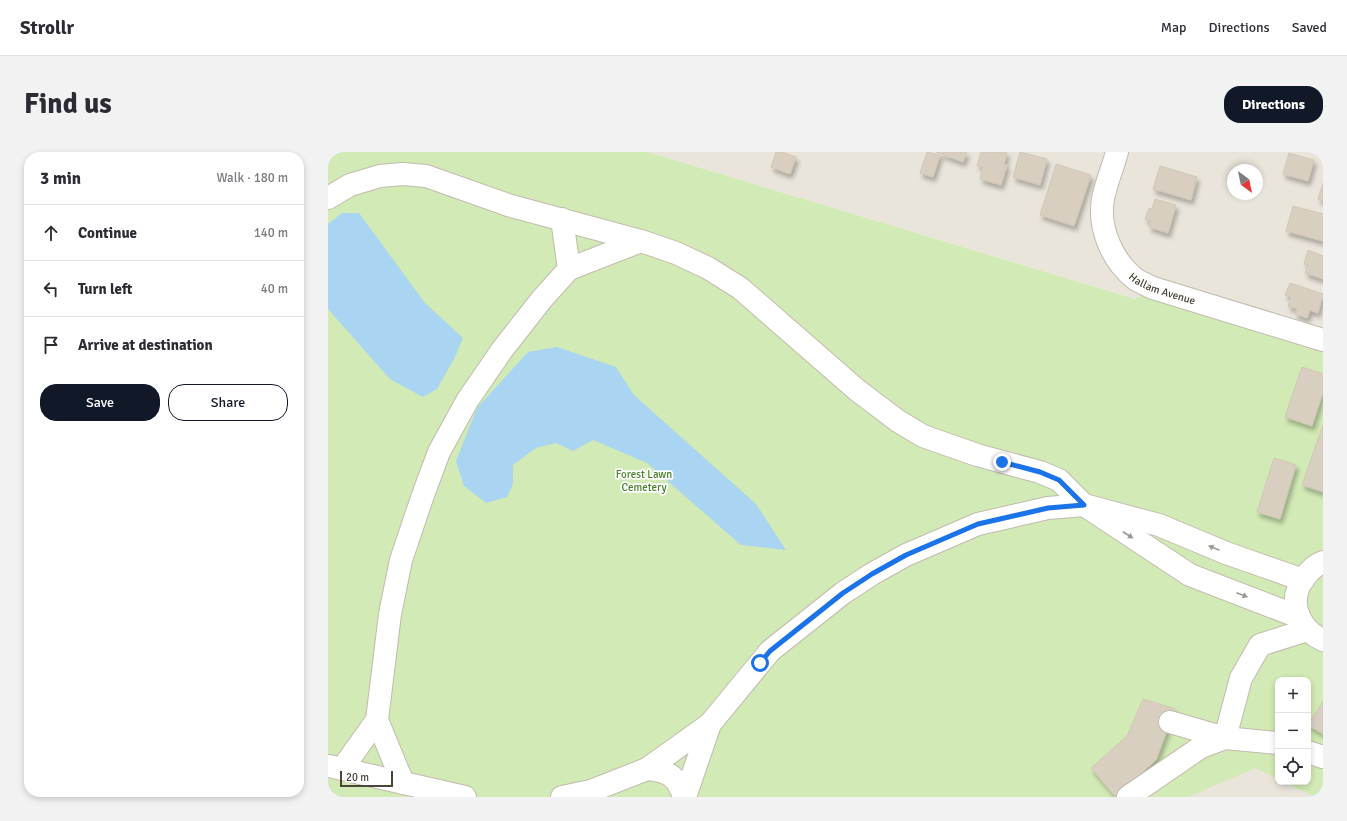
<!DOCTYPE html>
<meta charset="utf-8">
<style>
body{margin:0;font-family:Signika,sans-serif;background:#f2f2f3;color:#2b2b33}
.controls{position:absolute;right:12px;bottom:12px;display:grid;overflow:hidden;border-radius:8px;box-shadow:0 2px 6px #0003}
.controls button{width:36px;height:36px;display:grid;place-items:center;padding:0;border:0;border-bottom:1px solid #e1e1e2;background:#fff;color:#2b2b33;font:20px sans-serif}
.compass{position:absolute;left:899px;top:12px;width:36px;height:36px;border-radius:50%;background:#fff;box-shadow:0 2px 6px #0003;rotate:147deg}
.scale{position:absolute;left:12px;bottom:10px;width:53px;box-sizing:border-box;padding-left:4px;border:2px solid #4b4439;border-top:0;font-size:11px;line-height:14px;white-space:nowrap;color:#4b4439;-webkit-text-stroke:3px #fff;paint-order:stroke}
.stop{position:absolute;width:12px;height:12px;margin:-9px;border:3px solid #1a73e8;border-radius:50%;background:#fff}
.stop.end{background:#1a73e8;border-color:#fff;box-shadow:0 1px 4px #0008}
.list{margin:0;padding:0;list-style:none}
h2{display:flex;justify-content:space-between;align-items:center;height:52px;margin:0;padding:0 16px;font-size:17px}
h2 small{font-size:13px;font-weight:400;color:#7c7c81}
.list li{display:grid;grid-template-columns:26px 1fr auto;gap:12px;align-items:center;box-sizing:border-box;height:56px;padding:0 16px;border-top:1px solid #e1e1e2}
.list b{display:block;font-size:15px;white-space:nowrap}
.list em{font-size:13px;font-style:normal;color:#7c7c81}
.actions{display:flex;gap:8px;padding:12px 16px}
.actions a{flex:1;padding:9px 0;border:1px solid #111827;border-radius:16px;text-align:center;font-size:14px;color:#111827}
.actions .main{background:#111827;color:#fff}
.icon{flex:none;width:22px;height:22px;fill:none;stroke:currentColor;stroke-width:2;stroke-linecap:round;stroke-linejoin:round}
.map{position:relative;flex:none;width:995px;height:645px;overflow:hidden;border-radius:16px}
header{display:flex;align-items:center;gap:24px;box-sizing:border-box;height:56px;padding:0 20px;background:#fff;border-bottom:1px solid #e1e1e2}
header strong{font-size:19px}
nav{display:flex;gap:22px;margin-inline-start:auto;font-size:14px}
.intro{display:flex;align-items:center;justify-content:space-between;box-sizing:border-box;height:96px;padding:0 24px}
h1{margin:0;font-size:28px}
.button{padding:10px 18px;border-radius:16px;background:#111827;color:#fff;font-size:14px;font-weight:700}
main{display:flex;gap:24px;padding:0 24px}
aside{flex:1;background:#fff;border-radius:16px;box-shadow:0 2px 6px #0003}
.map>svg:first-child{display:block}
.residential{fill:#eae5da;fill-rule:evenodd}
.green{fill:#d2eab5}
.water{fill:#a9d4f2}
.building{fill:#d8cfc1;stroke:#d3c7b4;filter:url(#shadow)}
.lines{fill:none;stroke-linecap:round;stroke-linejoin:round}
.minor-casing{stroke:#c2bbae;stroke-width:24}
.minor{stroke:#fff;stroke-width:22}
.oneway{fill:#9c9892}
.route{stroke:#1a73e8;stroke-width:5}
.labels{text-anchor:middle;stroke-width:3.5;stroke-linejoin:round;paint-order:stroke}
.street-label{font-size:11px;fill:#4b4439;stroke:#fff}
.park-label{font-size:11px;fill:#4a7f2a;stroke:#fff}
</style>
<header>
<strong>Strollr</strong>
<nav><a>Map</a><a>Directions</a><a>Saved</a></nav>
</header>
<div class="intro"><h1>Find us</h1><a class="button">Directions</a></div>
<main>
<aside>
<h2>3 min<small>Walk · 180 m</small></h2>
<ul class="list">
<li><svg class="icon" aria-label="ahead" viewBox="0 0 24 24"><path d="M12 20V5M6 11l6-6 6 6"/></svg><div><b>Continue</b></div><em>140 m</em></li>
<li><svg class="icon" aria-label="left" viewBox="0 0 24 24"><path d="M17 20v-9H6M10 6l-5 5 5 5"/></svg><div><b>Turn left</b></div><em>40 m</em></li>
<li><svg class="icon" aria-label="arrive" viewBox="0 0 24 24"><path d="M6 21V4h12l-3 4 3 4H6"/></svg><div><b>Arrive at destination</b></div></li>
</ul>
<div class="actions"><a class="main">Save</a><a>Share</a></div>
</aside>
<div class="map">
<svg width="995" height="645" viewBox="0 0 995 645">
<defs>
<filter id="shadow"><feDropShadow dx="2.5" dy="4.5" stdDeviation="2" flood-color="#0004"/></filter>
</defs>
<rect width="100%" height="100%" fill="#f6f3ec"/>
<g class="residential">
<path d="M320,0H995V188L825,136L807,147ZM905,18H929V42H905Z"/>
<polygon points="927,615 950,627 950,630 956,630 986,645 861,645"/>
</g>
<polygon class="green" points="0,0 320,0 807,147 825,136 995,188 995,645 986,645 956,630 980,630 980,528 950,528 950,627 927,616 861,645 0,645"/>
<g class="water">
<polygon points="14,61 31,61 97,151 135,186 126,207 109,237 95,245 62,227 0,157 0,72"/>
<polygon points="229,195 288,215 306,243 428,352 458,398 413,393 319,311 265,288 245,299 228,291 208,296 185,313 185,332 179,345 158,351 136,334 128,309 149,256 200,200"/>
</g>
<g class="building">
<polygon points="448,0 454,0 468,5 462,22 443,15"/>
<polygon points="599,0 612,3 605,25 592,21"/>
<polygon points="608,0 639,0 635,10"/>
<polygon points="653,0 679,0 676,12 679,13 673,33 652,27 655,15 649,14"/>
<polygon points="692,0 719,7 712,33 685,25"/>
<polygon points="961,1 986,8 980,29 955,22"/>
<polygon points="728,12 763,23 746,74 712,63"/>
<polygon points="832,14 869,25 863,48 825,37"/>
<polygon points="995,31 995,49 990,47"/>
<polygon points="827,47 848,53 840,81 821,75 823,68 817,67 821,56 824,57"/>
<polygon points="965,54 995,62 995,89 958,79"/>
<polygon points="980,98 995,104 995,127 977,121 980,113 976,112"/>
<polygon points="962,131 995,142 990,161 982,158 979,166 967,162 969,157 960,154 963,145 957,143"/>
<polygon points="974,215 995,222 995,240 984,274 957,265"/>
<polygon points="995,273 995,340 974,333"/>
<polygon points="946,306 968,313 952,367 929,360"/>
<polygon points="815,547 847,557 828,608 787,644 763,616 799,584"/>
<polygon points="995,549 995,582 980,573"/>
</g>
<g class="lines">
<defs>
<g id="minor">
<path id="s1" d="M789,0C785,15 778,31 775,47C770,76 784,108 806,126C811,130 819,133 825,136L995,188"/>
<polyline points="0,46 22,33 52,24 75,22 98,24 180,53 313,89 348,101 380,116 412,136 529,238 570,269 595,284 649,303 712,320 731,328 756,353 862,423 971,465"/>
<polyline points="234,67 241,117"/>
<path d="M995,410C987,413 981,419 976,426C974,429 971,433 970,437C962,458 976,480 995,488"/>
<polyline points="49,568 75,631"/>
<polyline points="842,570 897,586 950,591"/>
<polyline points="980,600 995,605"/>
<polyline points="1,614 137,645"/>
<polyline points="14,617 49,568 62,462 73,408 95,343 111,300 139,249 174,198 214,147 241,117 313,89"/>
<path d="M319,617C341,619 349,624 356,645"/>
<polyline points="234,645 263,639 319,617 382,572 442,499 515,441 544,422 578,403 650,372 720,356 756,353 831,373 898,401 975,428"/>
<polyline points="357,645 382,572"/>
<polyline points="800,645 873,595 897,586 913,526 932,493 979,478"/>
</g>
</defs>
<use href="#minor" class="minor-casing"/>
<use href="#minor" class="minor"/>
</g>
<defs><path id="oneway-solid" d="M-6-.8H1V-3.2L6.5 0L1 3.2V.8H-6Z"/></defs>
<g class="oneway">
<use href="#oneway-solid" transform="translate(800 383) rotate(33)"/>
<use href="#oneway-solid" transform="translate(886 396) rotate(-157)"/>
<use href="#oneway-solid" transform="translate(914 443) rotate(21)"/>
</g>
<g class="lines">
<polyline class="route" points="432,511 442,499 515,441 544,422 578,403 650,372 720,356 756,353 731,328 712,320 674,310"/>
</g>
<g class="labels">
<g class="street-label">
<text dy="4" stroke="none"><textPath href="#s1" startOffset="168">Hallam Avenue</textPath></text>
</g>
<g class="park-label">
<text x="316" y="326">Forest Lawn<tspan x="316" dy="13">Cemetery</tspan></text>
</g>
</g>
</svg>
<div class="controls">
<button>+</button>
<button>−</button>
<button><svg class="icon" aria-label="locate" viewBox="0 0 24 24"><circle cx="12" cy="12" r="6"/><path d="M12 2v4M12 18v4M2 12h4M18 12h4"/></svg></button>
</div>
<svg class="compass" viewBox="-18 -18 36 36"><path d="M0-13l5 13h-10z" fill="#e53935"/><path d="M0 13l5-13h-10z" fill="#7c7c81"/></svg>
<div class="scale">20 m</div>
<div class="stop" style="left:432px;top:511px"></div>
<div class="stop end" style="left:674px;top:310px"></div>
</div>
</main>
